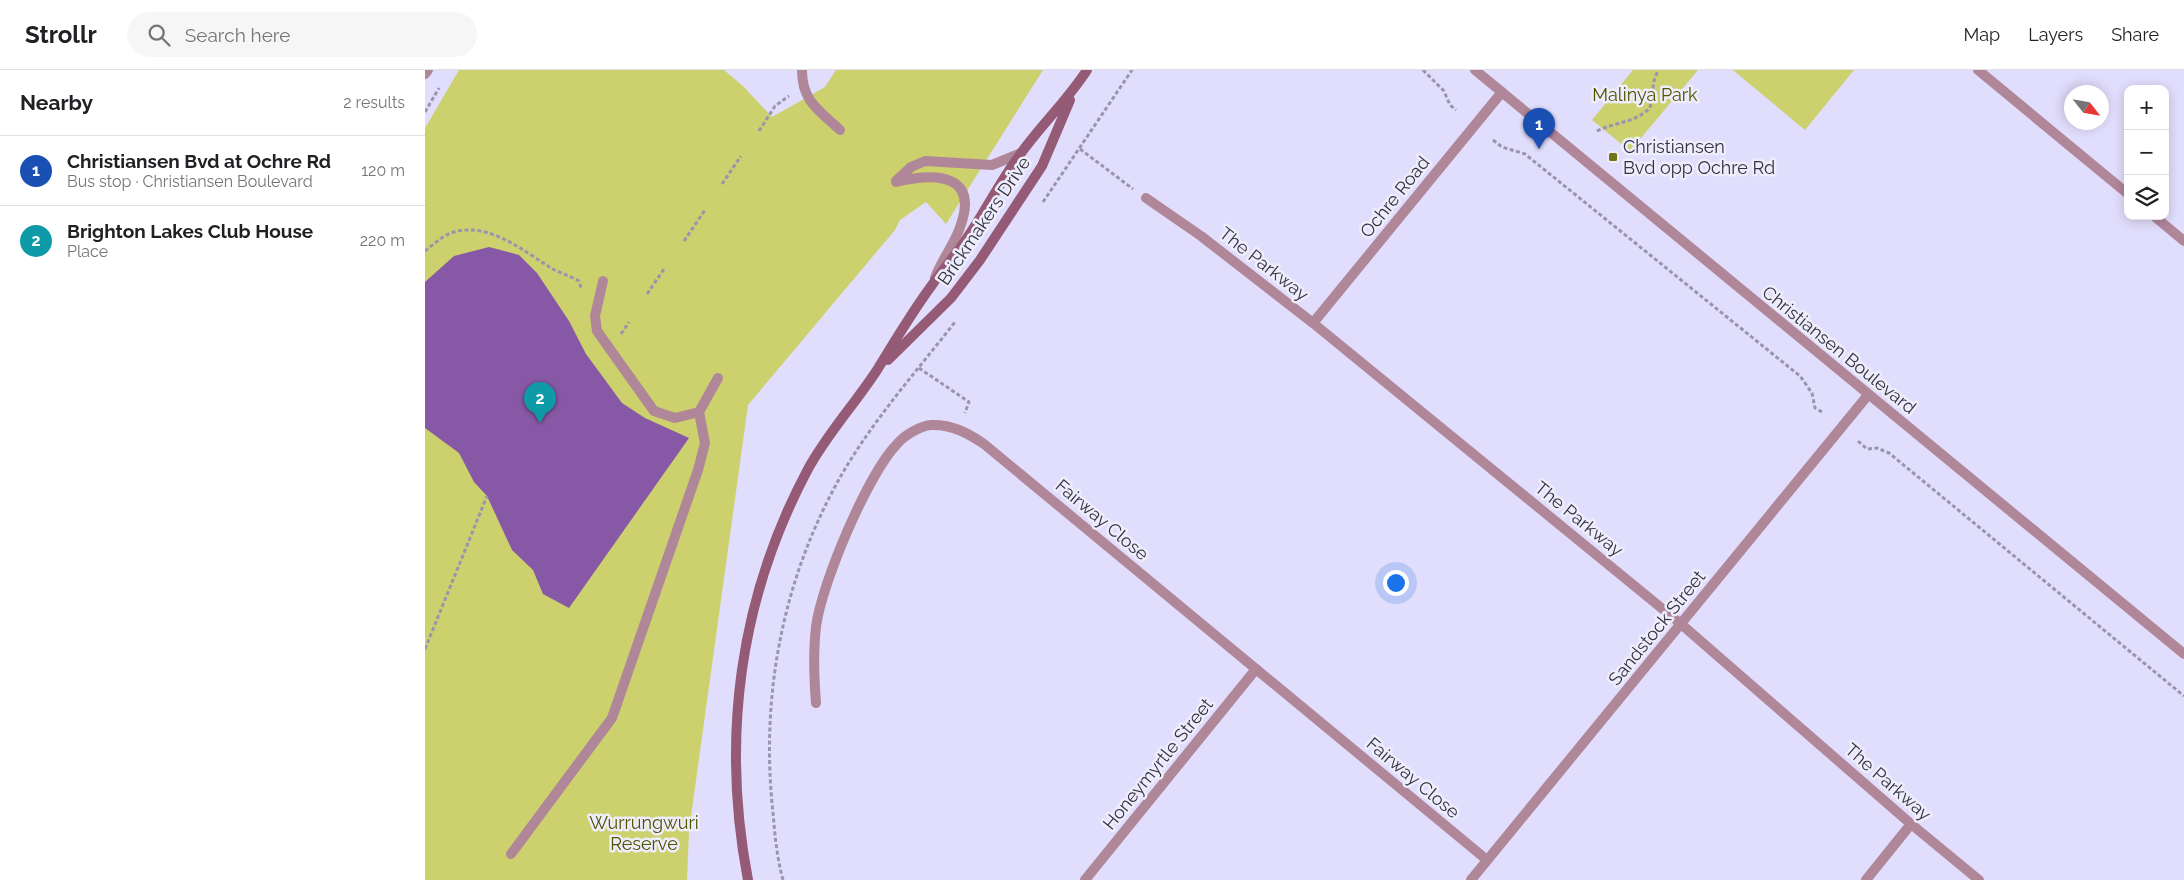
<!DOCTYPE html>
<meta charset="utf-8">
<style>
body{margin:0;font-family:Raleway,sans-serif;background:#f6f6f6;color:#202124}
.controls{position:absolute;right:15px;top:15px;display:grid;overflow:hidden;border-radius:10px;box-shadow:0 2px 12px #0003}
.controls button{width:45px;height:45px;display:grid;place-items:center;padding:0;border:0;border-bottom:1px solid #e0e0e0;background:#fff;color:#202124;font:25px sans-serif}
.compass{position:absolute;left:1639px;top:15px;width:45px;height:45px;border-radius:50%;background:#fff;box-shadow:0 2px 12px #0003;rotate:121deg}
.you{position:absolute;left:970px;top:512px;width:18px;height:18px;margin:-12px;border:4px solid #fff;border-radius:50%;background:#1a73e8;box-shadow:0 0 0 8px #1a73e833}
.badge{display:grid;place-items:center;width:32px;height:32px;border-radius:50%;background:#72741a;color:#fff;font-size:16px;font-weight:700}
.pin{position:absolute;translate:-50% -41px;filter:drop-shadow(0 1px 2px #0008)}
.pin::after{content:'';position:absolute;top:26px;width:18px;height:15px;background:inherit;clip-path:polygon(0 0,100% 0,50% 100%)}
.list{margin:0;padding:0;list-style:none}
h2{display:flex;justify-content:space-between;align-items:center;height:65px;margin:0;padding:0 20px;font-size:21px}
h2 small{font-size:16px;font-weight:400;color:#757577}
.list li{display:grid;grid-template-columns:32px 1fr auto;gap:15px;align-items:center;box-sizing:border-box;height:70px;padding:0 20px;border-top:1px solid #e0e0e0}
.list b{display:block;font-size:19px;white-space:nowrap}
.list p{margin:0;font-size:16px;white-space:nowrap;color:#757577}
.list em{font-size:16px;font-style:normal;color:#757577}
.icon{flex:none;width:28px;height:28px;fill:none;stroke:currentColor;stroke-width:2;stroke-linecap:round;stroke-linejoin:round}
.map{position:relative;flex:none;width:1759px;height:810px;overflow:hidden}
header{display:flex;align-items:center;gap:30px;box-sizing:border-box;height:70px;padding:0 25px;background:#fff;border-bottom:1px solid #e0e0e0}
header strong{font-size:24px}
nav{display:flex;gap:28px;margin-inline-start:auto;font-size:18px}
.search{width:350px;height:45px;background:#f6f6f6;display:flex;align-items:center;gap:12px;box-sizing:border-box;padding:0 18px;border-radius:28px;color:#757577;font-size:19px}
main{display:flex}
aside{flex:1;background:#fff}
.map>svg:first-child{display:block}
.green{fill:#ccd16e}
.building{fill:#8758a5}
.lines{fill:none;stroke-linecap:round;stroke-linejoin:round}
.path{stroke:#9895ad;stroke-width:3;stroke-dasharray:4 2.5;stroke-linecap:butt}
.lane{stroke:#b08699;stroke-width:10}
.street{stroke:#b08699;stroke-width:10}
.secondary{stroke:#955a75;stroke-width:10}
.poi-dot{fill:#72741a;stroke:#eeedfc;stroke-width:2}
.labels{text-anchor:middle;stroke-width:5;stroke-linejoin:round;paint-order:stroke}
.park-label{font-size:18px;fill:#505200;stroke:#eeedfc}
.poi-label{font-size:18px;fill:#343241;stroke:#eeedfc;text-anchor:start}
.street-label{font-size:18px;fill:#343241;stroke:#eeedfc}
</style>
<header>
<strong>Strollr</strong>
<div class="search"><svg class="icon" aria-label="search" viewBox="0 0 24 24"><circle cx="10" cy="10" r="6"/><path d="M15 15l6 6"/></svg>Search here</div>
<nav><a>Map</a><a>Layers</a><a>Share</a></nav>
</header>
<main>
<aside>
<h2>Nearby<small>2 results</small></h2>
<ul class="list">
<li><span class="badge" style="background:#1a4fb4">1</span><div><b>Christiansen Bvd at Ochre Rd</b><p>Bus stop · Christiansen Boulevard</p></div><em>120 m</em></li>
<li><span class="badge" style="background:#0f9aa8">2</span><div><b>Brighton Lakes Club House</b><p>Place</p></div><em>220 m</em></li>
</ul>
</aside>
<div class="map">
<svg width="1759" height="810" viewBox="0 0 1759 810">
<rect width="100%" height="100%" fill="#e1ddfc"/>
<g class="green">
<polygon points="34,0 299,0 318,16 347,47 400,17 411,0 618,0 521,154 501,132 475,150 470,160 323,335 264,761 262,810 0,810 0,58"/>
<polygon points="1208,0 1273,0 1205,81 1167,50"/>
<polygon points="1308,0 1429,0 1380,60"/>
</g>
<polygon class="building" points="64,177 94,185 112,203 144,251 161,284 197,333 220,348 264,368 144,538 118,524 108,500 87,480 62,426 49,412 34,383 0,358 0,212 29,186"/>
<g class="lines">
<g class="path">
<polyline points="998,0 1019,21 1025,35 1031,40"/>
<polyline points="0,42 14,18"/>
<polyline points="334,61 350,36 364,26"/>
<path d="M1172,61C1190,52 1210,53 1225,38L1229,11L1233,0"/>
<polyline points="1068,70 1077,77 1100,84 1375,306 1387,323 1390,338 1399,343"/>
<polyline points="655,79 708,119"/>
<polyline points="297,114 316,86"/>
<polyline points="618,132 707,0"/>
<polyline points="259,171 280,140"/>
<path d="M0,181C9,174 18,165 29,162C64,152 99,181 126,198C135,203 145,206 154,211L156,218"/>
<polyline points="222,224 239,199"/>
<polyline points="196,264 204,252"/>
<polyline points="494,298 544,332 540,343"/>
<polyline points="1433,371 1442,379 1452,378 1464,383 1759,626"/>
<polyline points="0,579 62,426"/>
<path d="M358,810C352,788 350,766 348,743C335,625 358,507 417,404C449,349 491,302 530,252"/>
</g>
<g class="lane">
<path d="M377,0C377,32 394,40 415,60"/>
<polyline points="471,111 486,97 500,91 567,95 594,84"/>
<path d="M471,112C512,102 556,104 534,160C528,176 516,191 510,208"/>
<polyline points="178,211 170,246 172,261 229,341 250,348 274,342 293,308"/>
<polyline points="86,784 187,648 273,400 280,373 274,342"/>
</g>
<g class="street">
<polyline points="1050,0 1759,584"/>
<polyline points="1553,0 1703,124"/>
<polyline points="0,4 3,0"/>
<polyline points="721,128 776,166 888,253 1256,554 1486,754 1554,810"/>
<polyline points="1729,146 1759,171"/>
<polyline points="888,253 1077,22"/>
<path d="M391,633C389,608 388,583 391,557C396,515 443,403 473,373C480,365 495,356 506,355C526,354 543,363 559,374L1062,790"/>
<polyline points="660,810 831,599"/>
<polyline points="1046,810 1443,325"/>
<polyline points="1441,810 1486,754"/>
</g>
<g class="secondary">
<polyline points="463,290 526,228 555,190 617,96 645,30"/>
<path d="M323,810C296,669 314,529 382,401C401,365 430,334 452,300C470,271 487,242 507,215C517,200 530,186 540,171C559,144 574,113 594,86C615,56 642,31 662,0"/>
</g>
</g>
<rect class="poi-dot" x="1183" y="82" width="10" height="10" rx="2.5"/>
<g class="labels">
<g class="park-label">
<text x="1220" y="31">Malinya Park</text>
<text x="219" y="759">Wurrungwuri<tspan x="219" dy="21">Reserve</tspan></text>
</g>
<g class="poi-label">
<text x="1198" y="83">Christiansen<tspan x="1198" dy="21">Bvd opp Ochre Rd</tspan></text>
</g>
<g class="street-label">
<text transform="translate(970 127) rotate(-51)" y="6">Ochre Road</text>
<text transform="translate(559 151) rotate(-56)" y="6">Brickmakers Drive</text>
<text transform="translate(839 194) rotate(38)" y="6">The Parkway</text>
<text transform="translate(1414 280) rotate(39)" y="6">Christiansen Boulevard</text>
<text transform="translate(1154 449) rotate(39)" y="6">The Parkway</text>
<text transform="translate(677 450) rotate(40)" y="6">Fairway Close</text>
<text transform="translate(1232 558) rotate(-51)" y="6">Sandstock Street</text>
<text transform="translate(733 694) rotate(-51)" y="6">Honeymyrtle Street</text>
<text transform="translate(988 708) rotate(40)" y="6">Fairway Close</text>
<text transform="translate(1463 712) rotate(41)" y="6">The Parkway</text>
</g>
</g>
</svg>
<div class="controls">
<button>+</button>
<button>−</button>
<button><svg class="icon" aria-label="layers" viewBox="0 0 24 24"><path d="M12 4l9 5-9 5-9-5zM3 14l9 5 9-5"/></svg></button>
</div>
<svg class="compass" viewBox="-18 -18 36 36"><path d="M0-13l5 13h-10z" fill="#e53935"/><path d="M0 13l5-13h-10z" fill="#757577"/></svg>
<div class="you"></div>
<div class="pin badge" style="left:1114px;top:79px;background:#1a4fb4">1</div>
<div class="pin badge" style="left:115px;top:353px;background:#0f9aa8">2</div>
</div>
</main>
